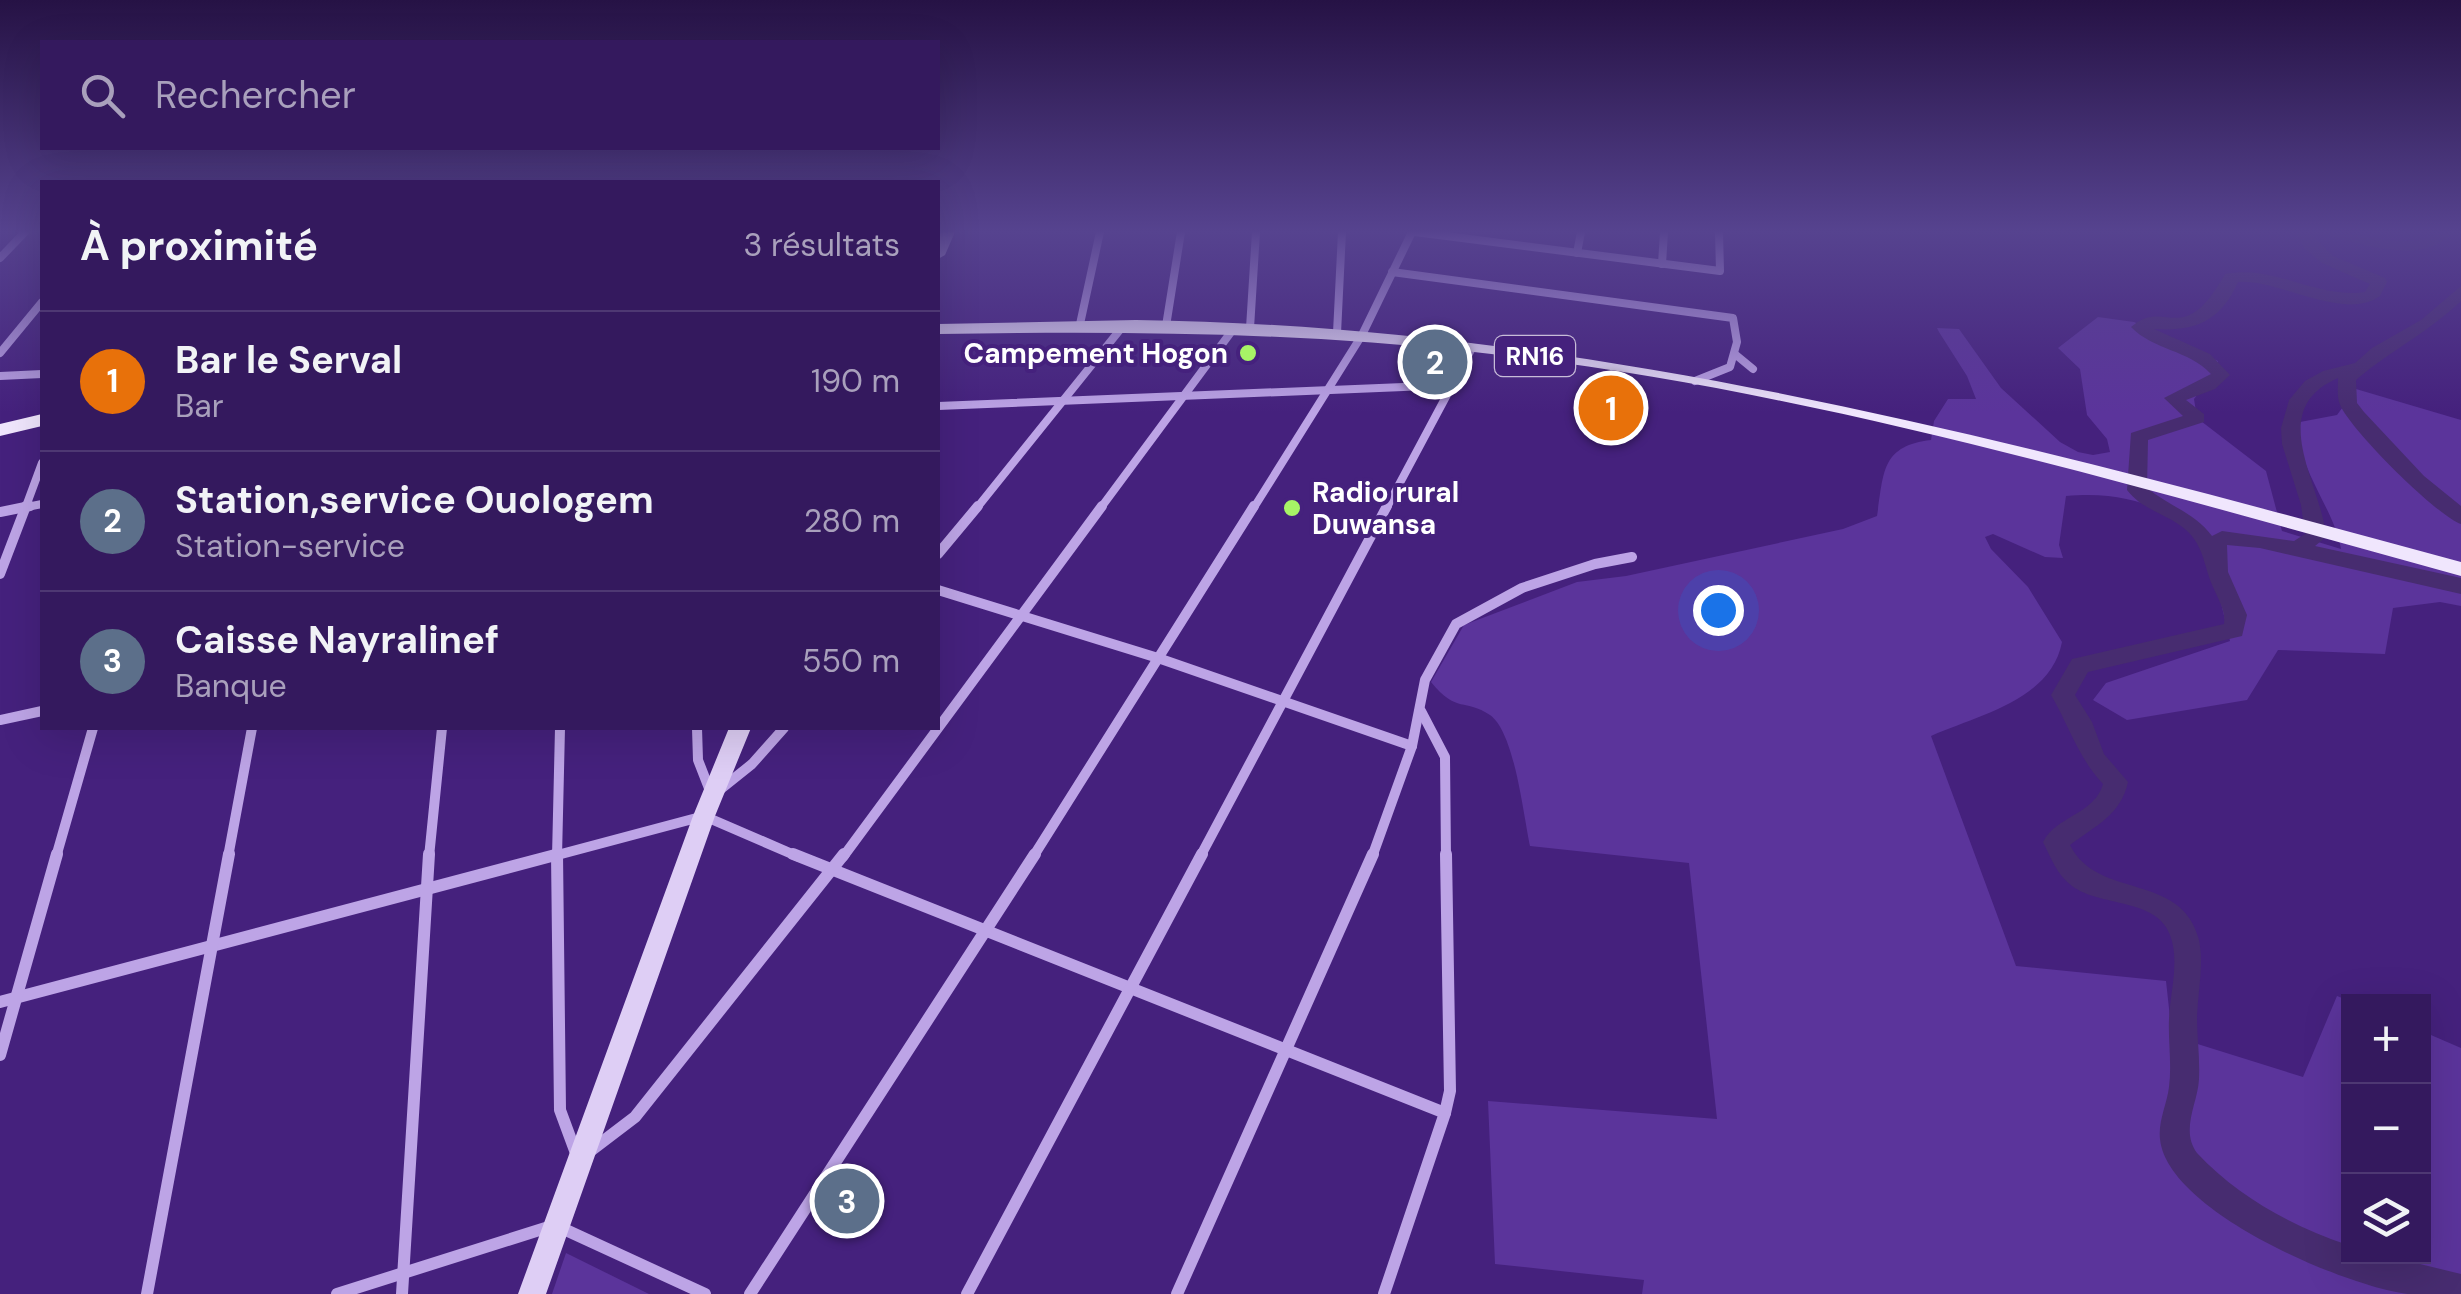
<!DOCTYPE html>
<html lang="fr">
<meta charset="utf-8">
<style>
body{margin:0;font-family:"DM Sans",sans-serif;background:#3f2667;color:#f1f3f6}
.controls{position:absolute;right:30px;bottom:30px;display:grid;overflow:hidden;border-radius:0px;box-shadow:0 10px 40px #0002}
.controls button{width:90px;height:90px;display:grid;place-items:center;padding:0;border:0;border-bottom:2px solid #4e3873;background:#34195e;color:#f1f3f6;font:50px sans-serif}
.you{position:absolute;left:1718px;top:610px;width:35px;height:35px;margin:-25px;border:8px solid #fff;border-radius:50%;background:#1a73e8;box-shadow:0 0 0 15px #1a73e833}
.badge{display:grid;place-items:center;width:65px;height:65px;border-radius:50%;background:#1a73e8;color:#fff;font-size:32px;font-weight:700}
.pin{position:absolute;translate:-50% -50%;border:5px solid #fff;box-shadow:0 2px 10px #0006}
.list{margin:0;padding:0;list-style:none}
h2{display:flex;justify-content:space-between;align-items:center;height:130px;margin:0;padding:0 40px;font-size:42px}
h2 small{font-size:32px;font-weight:400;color:#a9a0bc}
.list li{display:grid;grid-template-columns:65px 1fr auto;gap:30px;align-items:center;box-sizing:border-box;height:140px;padding:0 40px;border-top:2px solid #4e3873}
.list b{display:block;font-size:38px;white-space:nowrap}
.list p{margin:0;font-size:32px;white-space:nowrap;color:#a9a0bc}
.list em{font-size:32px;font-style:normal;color:#a9a0bc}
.icon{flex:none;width:55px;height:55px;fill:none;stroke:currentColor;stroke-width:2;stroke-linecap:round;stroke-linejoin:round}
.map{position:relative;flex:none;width:2461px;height:1294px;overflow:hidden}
.search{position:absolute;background:#34195e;box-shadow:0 10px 40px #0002;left:40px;top:40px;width:900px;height:110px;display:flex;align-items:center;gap:25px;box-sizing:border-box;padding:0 35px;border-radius:0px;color:#a9a0bc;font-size:38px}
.panel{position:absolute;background:#34195e;box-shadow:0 10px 40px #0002;left:40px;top:180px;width:900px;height:550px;border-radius:0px}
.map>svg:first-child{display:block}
.green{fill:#5b349b}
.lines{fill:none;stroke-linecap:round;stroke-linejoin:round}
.river{fill:#472c70;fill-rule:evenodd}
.minor-far2{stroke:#bda4e6;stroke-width:8}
.minor-far1{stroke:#bda4e6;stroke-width:10}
.minor{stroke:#bda4e6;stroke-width:12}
.secondary{fill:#decef5;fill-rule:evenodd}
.primary{fill:#f0e6fd;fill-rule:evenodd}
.poi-dot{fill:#a7f366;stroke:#45217d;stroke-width:4}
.labels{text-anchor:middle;stroke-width:8;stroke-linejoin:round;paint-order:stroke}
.shield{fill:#45217d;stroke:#c7bcd8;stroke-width:2.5}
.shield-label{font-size:25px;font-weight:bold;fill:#fff}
.poi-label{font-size:28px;font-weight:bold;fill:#fff;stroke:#45217d;text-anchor:end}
</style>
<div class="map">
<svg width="2461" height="1294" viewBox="0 0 2461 1294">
<rect width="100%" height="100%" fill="#45217d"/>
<g class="green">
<path d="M2098,317L2134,322L2218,361L2214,374L2194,399L2197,418L2266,471L2282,531L2341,549C2335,509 2291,460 2300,422L2337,415L2356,389L2461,420V606L2440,602L2393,608L2385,654L2278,650L2247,700L2127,720L2093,700L2106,683L2230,641L2204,531C2154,505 2124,491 2066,496L2059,545L2063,558L2045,557L1993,534L1985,537L1991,549L2028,587L2062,642C2051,700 1979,715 1931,736L2016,966L2166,981L2172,1036L2303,1077L2337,996L2350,1001L2348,1256H2424V1032L2461,1048V1294H1642L1644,1280L1495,1264L1488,1101L1717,1119L1689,863L1530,846C1523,814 1515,733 1490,715C1465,698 1457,714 1431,682L1464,625L1577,582L1626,576L1843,529L1877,516C1884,472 1881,446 1931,440L1934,421L1948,399H1976L1967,376L1939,332L1937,328L1959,329L2001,388L2060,442L2078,452L2093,455L2110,452L2107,439L2087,415L2080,369L2058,348Z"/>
<polygon points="566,1253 649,1294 552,1294"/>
</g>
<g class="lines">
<g class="river">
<path d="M2299,232H2321L2314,237L2333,256L2385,278L2387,282L2380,296C2344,322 2279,279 2238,282C2221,321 2195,332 2154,329L2210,354L2230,375L2215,389L2186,400L2204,414V422L2148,440L2147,488C2169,506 2195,513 2212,536L2222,531L2294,541L2305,534L2301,505L2282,444L2281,428L2289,400L2305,381L2323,371L2355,363L2372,348L2421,320L2461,286V301C2429,332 2390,351 2356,380L2357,403L2364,412L2424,476L2461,506V524C2438,517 2345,425 2339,402C2337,395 2338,385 2338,378C2264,410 2322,483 2326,537L2315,546L2461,578V594L2260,548L2227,545L2228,572L2247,615L2242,636L2088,672L2075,695L2092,722L2104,754L2128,782C2121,815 2095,826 2070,845C2098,901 2182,871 2199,940C2204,965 2198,991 2197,1017C2197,1037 2200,1058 2199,1079C2198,1103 2180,1130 2197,1153C2238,1197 2292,1226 2348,1245V1256H2387L2461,1274V1294C2444,1294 2425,1294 2408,1294C2344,1286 2167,1211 2160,1139C2158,1121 2167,1104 2169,1087C2172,1064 2168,1041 2169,1019C2170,992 2180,961 2170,935C2157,898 2100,907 2072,886C2057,875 2051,858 2043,842C2056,816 2095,814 2103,784C2079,759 2069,726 2051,695L2072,659L2224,624C2226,611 2218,599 2213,587C2204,567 2204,546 2186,530C2168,514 2143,511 2127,490L2131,433L2183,416L2164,398L2211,374C2189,350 2153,350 2131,327C2166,296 2182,351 2225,274C2274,264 2316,299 2365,292L2370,284L2322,263L2305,249L2297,235Z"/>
<path d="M2324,232C2352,231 2378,241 2406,241C2425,241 2436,231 2454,232C2422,266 2371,245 2332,237Z"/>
</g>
<g class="minor-far2">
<polyline points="1415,232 1720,271 1719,232"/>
<polyline points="1577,253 1581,232"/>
<polyline points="0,258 25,232"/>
<polyline points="1662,264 1664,232"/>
<polyline points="1392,272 1733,318 1737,342 1730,367 1695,381"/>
<polyline points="1080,324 1100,232"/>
<polyline points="1166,326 1181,232"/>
<polyline points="1250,328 1256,232"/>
<polyline points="1337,333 1342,232"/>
<polyline points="0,353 42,302"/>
<polyline points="1736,355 1753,369"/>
<polyline points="0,376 42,374"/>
<polyline points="938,406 1452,385"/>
<polyline points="17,509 42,504"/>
<polyline points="25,509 42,463"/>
<polyline points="976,509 1123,326"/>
<polyline points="1100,509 1234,328"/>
<polyline points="1253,509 1362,335 1412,232"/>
<polyline points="1386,509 1472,348"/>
</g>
<g class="minor-far1">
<polyline points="0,512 30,506"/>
<polyline points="938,554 978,506"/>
<polyline points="0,574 26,506"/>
<polyline points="938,590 1158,658 1412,746"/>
<polyline points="1421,711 1445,757 1446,857"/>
<polyline points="0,720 42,711"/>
<polyline points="697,728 698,760 712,796 752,764 784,728"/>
<polyline points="56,857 93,728"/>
<polyline points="228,857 252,728"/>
<polyline points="429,857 442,728"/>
<polyline points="550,857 704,816 799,857"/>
<polyline points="557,857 560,728"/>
<polyline points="843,857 1102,506"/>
<polyline points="1033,857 1254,506"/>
<polyline points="1200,857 1387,506"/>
<polyline points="1372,857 1412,746 1425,680 1456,624 1522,588 1595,564 1632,557"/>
</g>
<g class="minor">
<polyline points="557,854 560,1110 577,1156"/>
<polyline points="793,854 1445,1113 1384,1294"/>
<polyline points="0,1002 559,854"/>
<polyline points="0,1055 57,854"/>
<polyline points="1445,1113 1450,1091 1446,854"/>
<polyline points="589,1152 635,1117 844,854"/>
<polyline points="147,1294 229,854"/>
<polyline points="337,1294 555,1225 705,1294"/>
<polyline points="402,1294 429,854"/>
<polyline points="750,1294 1035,854"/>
<polyline points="967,1294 1202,854"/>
<polyline points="1177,1294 1373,854"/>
</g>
<g class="secondary">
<polygon points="941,232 955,232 945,255 938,259 938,240"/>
<polygon points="729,728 751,728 715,816 546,1294 518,1294 693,816"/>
</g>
<g class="primary">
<path d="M1136,320C1595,326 2022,443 2461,562V576C2137,487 1810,388 1474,352C1295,332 1118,331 938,334V324Z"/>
<polygon points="42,414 42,426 0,436 0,424"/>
</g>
</g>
<linearGradient id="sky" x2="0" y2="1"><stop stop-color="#261245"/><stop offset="0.56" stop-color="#56438f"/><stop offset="1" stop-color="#56438f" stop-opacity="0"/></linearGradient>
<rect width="2461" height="413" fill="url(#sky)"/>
<g class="poi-dot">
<circle cx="1248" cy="353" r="10"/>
<circle cx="1292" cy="508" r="10"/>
</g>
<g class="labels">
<rect class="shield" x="1495" y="336" width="80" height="40" rx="8"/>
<g class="shield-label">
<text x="1535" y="365">RN16</text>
</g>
<g class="poi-label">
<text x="1228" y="363">Campement Hogon</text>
<text x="1312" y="502" text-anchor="start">Radio rural<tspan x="1312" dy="32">Duwansa</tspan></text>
</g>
</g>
</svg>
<div class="controls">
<button>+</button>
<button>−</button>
<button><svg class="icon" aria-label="layers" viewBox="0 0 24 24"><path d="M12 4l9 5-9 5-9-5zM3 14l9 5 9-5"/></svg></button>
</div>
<div class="you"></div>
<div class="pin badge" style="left:1611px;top:408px;background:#e8710a">1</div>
<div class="pin badge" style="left:1435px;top:362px;background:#5c6f8a">2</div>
<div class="pin badge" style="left:847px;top:1201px;background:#5c6f8a">3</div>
<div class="search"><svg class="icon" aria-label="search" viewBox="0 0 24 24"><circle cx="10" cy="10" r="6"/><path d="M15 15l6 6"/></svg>Rechercher</div>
<section class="panel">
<h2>À proximité<small>3 résultats</small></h2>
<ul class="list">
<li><span class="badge" style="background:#e8710a">1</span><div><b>Bar le Serval</b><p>Bar</p></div><em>190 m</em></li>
<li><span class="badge" style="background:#5c6f8a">2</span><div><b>Station,service Ouologem</b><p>Station-service</p></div><em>280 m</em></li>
<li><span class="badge" style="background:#5c6f8a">3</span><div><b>Caisse Nayralinef</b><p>Banque</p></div><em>550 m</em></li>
</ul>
</section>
</div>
